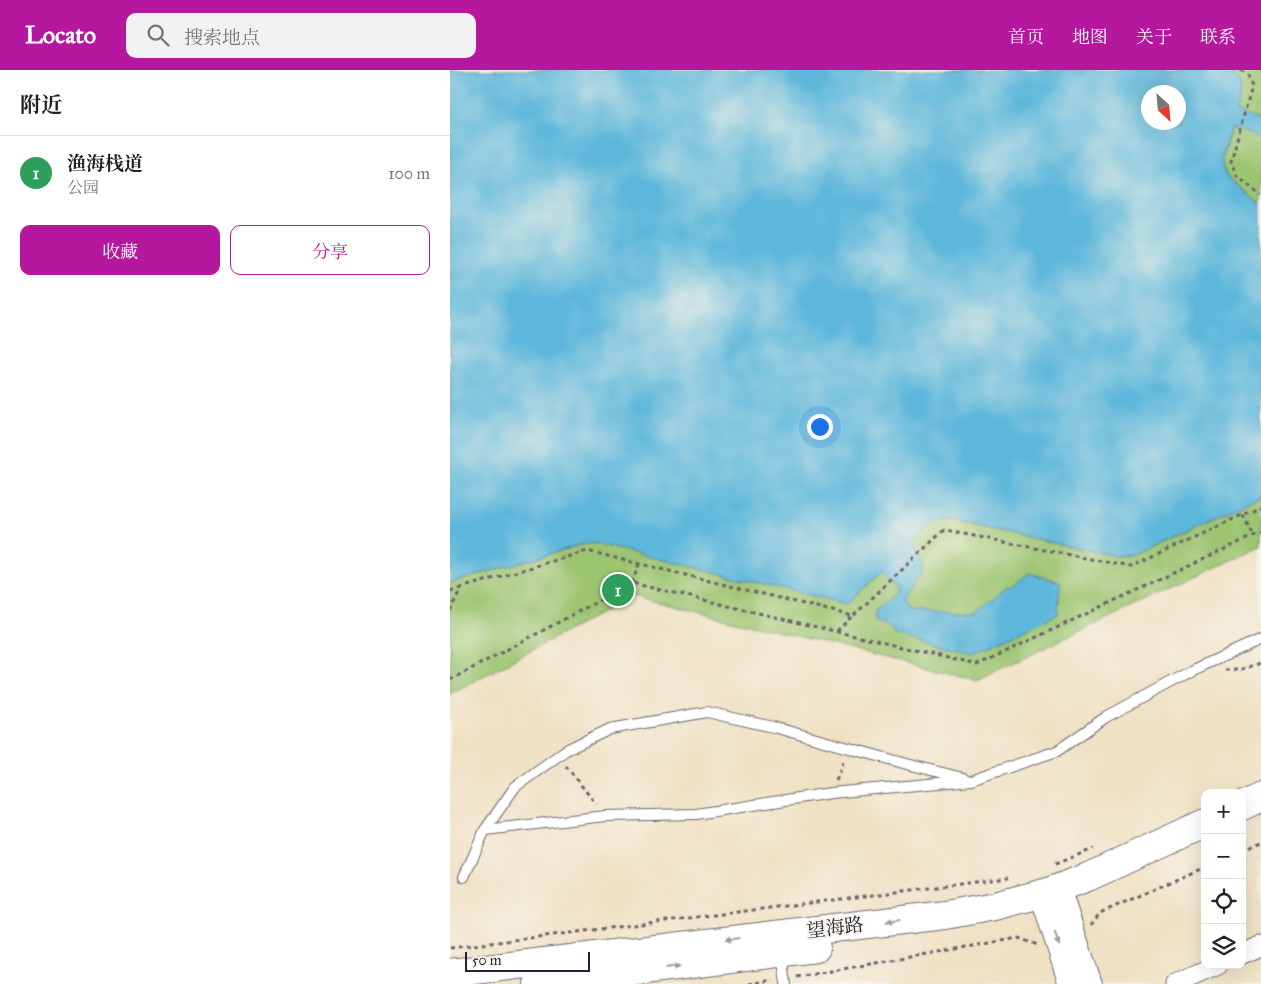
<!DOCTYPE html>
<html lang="zh">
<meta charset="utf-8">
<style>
body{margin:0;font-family:"IM FELL Great Primer","Noto Serif SC",serif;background:#f2f2f2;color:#222}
.controls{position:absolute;right:15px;bottom:15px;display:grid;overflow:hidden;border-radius:10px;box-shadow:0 5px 20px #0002}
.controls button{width:45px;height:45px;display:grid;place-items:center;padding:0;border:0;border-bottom:1px solid #e0e0e0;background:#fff;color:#222;font:25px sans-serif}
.compass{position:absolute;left:691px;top:15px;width:45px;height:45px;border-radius:50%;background:#fff;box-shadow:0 5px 20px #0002;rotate:154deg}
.scale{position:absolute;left:15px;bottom:12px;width:125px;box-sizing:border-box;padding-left:5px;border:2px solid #22223b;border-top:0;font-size:14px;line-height:18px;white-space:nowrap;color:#22223b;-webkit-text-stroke:4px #f7f3e8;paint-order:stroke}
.you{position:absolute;left:369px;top:356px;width:18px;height:18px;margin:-12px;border:4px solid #fff;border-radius:50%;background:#1a73e8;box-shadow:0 0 0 8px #1a73e833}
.badge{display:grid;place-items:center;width:32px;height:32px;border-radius:50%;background:#b5179e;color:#fff;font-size:16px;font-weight:700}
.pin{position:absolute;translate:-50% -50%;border:2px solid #fff;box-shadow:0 1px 5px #0006}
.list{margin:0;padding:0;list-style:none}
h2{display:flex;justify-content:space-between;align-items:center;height:65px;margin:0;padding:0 20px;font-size:21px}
h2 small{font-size:16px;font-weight:400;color:#767676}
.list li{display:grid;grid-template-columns:32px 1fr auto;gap:15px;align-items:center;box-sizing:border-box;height:75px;padding:0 20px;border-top:1px solid #e0e0e0}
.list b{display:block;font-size:19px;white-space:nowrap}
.list p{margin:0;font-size:16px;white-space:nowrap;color:#767676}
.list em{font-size:16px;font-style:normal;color:#767676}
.actions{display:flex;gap:10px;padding:15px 20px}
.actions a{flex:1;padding:11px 0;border:1px solid #b5179e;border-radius:10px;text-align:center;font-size:18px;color:#b5179e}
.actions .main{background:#b5179e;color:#fff}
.icon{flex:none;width:28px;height:28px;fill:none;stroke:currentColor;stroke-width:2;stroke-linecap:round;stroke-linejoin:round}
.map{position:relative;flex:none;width:811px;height:914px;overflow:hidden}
header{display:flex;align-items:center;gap:30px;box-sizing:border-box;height:70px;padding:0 25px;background:#b5179e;color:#fff}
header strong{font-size:24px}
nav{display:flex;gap:28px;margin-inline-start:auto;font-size:18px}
.search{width:350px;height:45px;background:#f2f2f2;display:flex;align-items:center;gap:12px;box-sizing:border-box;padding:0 18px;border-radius:10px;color:#767676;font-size:19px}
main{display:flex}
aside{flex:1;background:#fff}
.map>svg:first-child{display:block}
.green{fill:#9cc571;stroke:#5f7456}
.water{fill:#5db7db;stroke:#406c8b;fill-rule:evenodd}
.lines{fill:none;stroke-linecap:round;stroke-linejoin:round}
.service-casing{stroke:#6a656b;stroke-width:12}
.minor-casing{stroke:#6a656b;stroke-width:21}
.tertiary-casing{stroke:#6a656b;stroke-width:26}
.primary-casing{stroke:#6a656b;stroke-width:30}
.path{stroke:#6a656b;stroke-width:3;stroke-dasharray:4 4;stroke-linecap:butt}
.service{stroke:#fff;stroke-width:10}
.minor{stroke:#fff;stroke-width:19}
.tertiary{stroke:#fff;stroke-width:24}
.primary{stroke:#fff;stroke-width:28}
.oneway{fill:#9c9ca7}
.labels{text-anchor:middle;stroke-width:4;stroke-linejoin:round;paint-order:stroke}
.street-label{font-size:19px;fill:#22223b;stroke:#f7f3e8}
</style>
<header>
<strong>Locato</strong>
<div class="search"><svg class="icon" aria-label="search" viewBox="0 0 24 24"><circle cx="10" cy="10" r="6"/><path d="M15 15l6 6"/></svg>搜索地点</div>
<nav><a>首页</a><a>地图</a><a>关于</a><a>联系</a></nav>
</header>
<main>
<aside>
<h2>附近<small></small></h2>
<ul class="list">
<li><span class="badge" style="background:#2e9e5b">1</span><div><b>渔海栈道</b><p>公园</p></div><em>100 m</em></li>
</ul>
<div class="actions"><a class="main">收藏</a><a>分享</a></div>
</aside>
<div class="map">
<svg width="811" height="914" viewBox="0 0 811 914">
<rect width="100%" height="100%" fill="#f7f3e8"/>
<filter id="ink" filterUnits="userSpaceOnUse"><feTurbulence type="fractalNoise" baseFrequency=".02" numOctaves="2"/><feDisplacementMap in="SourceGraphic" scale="10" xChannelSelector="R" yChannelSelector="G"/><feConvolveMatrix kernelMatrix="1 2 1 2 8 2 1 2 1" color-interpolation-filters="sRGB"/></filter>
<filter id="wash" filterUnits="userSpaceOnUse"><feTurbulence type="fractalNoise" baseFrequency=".0096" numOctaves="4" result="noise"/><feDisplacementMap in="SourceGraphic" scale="20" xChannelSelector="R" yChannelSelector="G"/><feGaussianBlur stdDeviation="1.12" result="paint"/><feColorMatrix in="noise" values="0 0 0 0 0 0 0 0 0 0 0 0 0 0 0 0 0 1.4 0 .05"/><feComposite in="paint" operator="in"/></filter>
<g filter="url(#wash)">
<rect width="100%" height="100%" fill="#f0e1c4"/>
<g class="green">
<polygon points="778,0 811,0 811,134 777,107 772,95 772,89 781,57 786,7"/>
<polygon points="811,425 811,476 527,610 183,526 0,624 0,513 130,475 143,473 150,474 397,534 483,454 489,452 503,451 672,487 683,485"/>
</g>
<path class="water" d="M0,0H778C797,15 791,21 786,42L811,50V71L803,65L781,58C776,74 767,91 777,107L811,134V425L683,485L665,486L503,451C484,450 475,461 463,473L474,497L473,501L454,528L453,532L456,539L461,541L526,542L534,536L556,517L564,515L579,503L610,512L608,544L523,583L444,564L442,558L425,551V541L444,525L446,521L443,515L431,502L397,534L143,473L130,475L0,513ZM728,22V52H698V22Z"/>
</g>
<g filter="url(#ink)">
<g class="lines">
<defs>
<g id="service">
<polyline points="35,760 155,746 246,744 381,723 521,710 607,681 656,647 741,601 811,569"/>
<polyline points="14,807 35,760 65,717 116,680 160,659 257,642 323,657 457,694 513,708"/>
<polyline points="332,883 336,914"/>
</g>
<g id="minor">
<polyline points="792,884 811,876"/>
<polyline points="725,914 768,895"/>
</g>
<g id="tertiary">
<polyline points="608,819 640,914"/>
<polyline points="592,824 621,914"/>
</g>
<g id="primary">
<polyline points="792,736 811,727"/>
<polyline points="0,903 495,845 545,836 598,822 638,807 755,753"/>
<polyline points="88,914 366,878"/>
</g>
</defs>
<use href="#service" class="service-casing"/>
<use href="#minor" class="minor-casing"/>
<use href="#tertiary" class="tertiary-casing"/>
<use href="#primary" class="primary-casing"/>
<g class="path">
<polyline points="791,0 798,5 802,16 781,91 787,106 811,125"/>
<polyline points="793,445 803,466"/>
<polyline points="182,513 189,494"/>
<polyline points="0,521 11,518"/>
<polyline points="0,541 11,518 137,481 403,546 494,460 681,497 811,436"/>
<polyline points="387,561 402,546"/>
<polyline points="775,600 789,600 811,593"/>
<polyline points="0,610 182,513 527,595 811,462"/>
<polyline points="116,696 146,734"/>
<polyline points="386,710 395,688"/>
<polyline points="792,780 811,772"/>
<polyline points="605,794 643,779"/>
<polyline points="641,855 650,843 755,797"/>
<polyline points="0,878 558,808"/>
<polyline points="347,907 568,868 588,875"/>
<polyline points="299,914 323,910"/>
</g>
<use href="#service" class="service"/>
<use href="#minor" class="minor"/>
<use href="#tertiary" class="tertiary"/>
<use href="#primary" class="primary"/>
</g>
<defs><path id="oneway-solid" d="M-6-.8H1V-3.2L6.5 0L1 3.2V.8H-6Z" transform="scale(1.25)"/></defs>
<g class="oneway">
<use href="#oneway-solid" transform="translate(443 851) rotate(173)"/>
<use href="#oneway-solid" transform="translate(282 869) rotate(173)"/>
<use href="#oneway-solid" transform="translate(607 869) rotate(71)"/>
<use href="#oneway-solid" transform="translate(223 897) rotate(-7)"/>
</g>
</g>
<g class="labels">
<g class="street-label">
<text transform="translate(385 857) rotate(-7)" y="7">望海路</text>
</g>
</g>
</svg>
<div class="controls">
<button>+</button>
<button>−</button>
<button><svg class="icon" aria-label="locate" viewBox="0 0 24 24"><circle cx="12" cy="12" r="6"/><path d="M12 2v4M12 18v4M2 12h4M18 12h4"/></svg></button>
<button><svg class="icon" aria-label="layers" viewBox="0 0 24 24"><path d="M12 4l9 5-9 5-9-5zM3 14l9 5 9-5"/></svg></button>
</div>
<svg class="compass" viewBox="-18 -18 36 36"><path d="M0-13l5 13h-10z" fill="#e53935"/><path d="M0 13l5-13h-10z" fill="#767676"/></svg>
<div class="scale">50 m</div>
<div class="you"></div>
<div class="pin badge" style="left:168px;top:520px;background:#2e9e5b">1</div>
</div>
</main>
